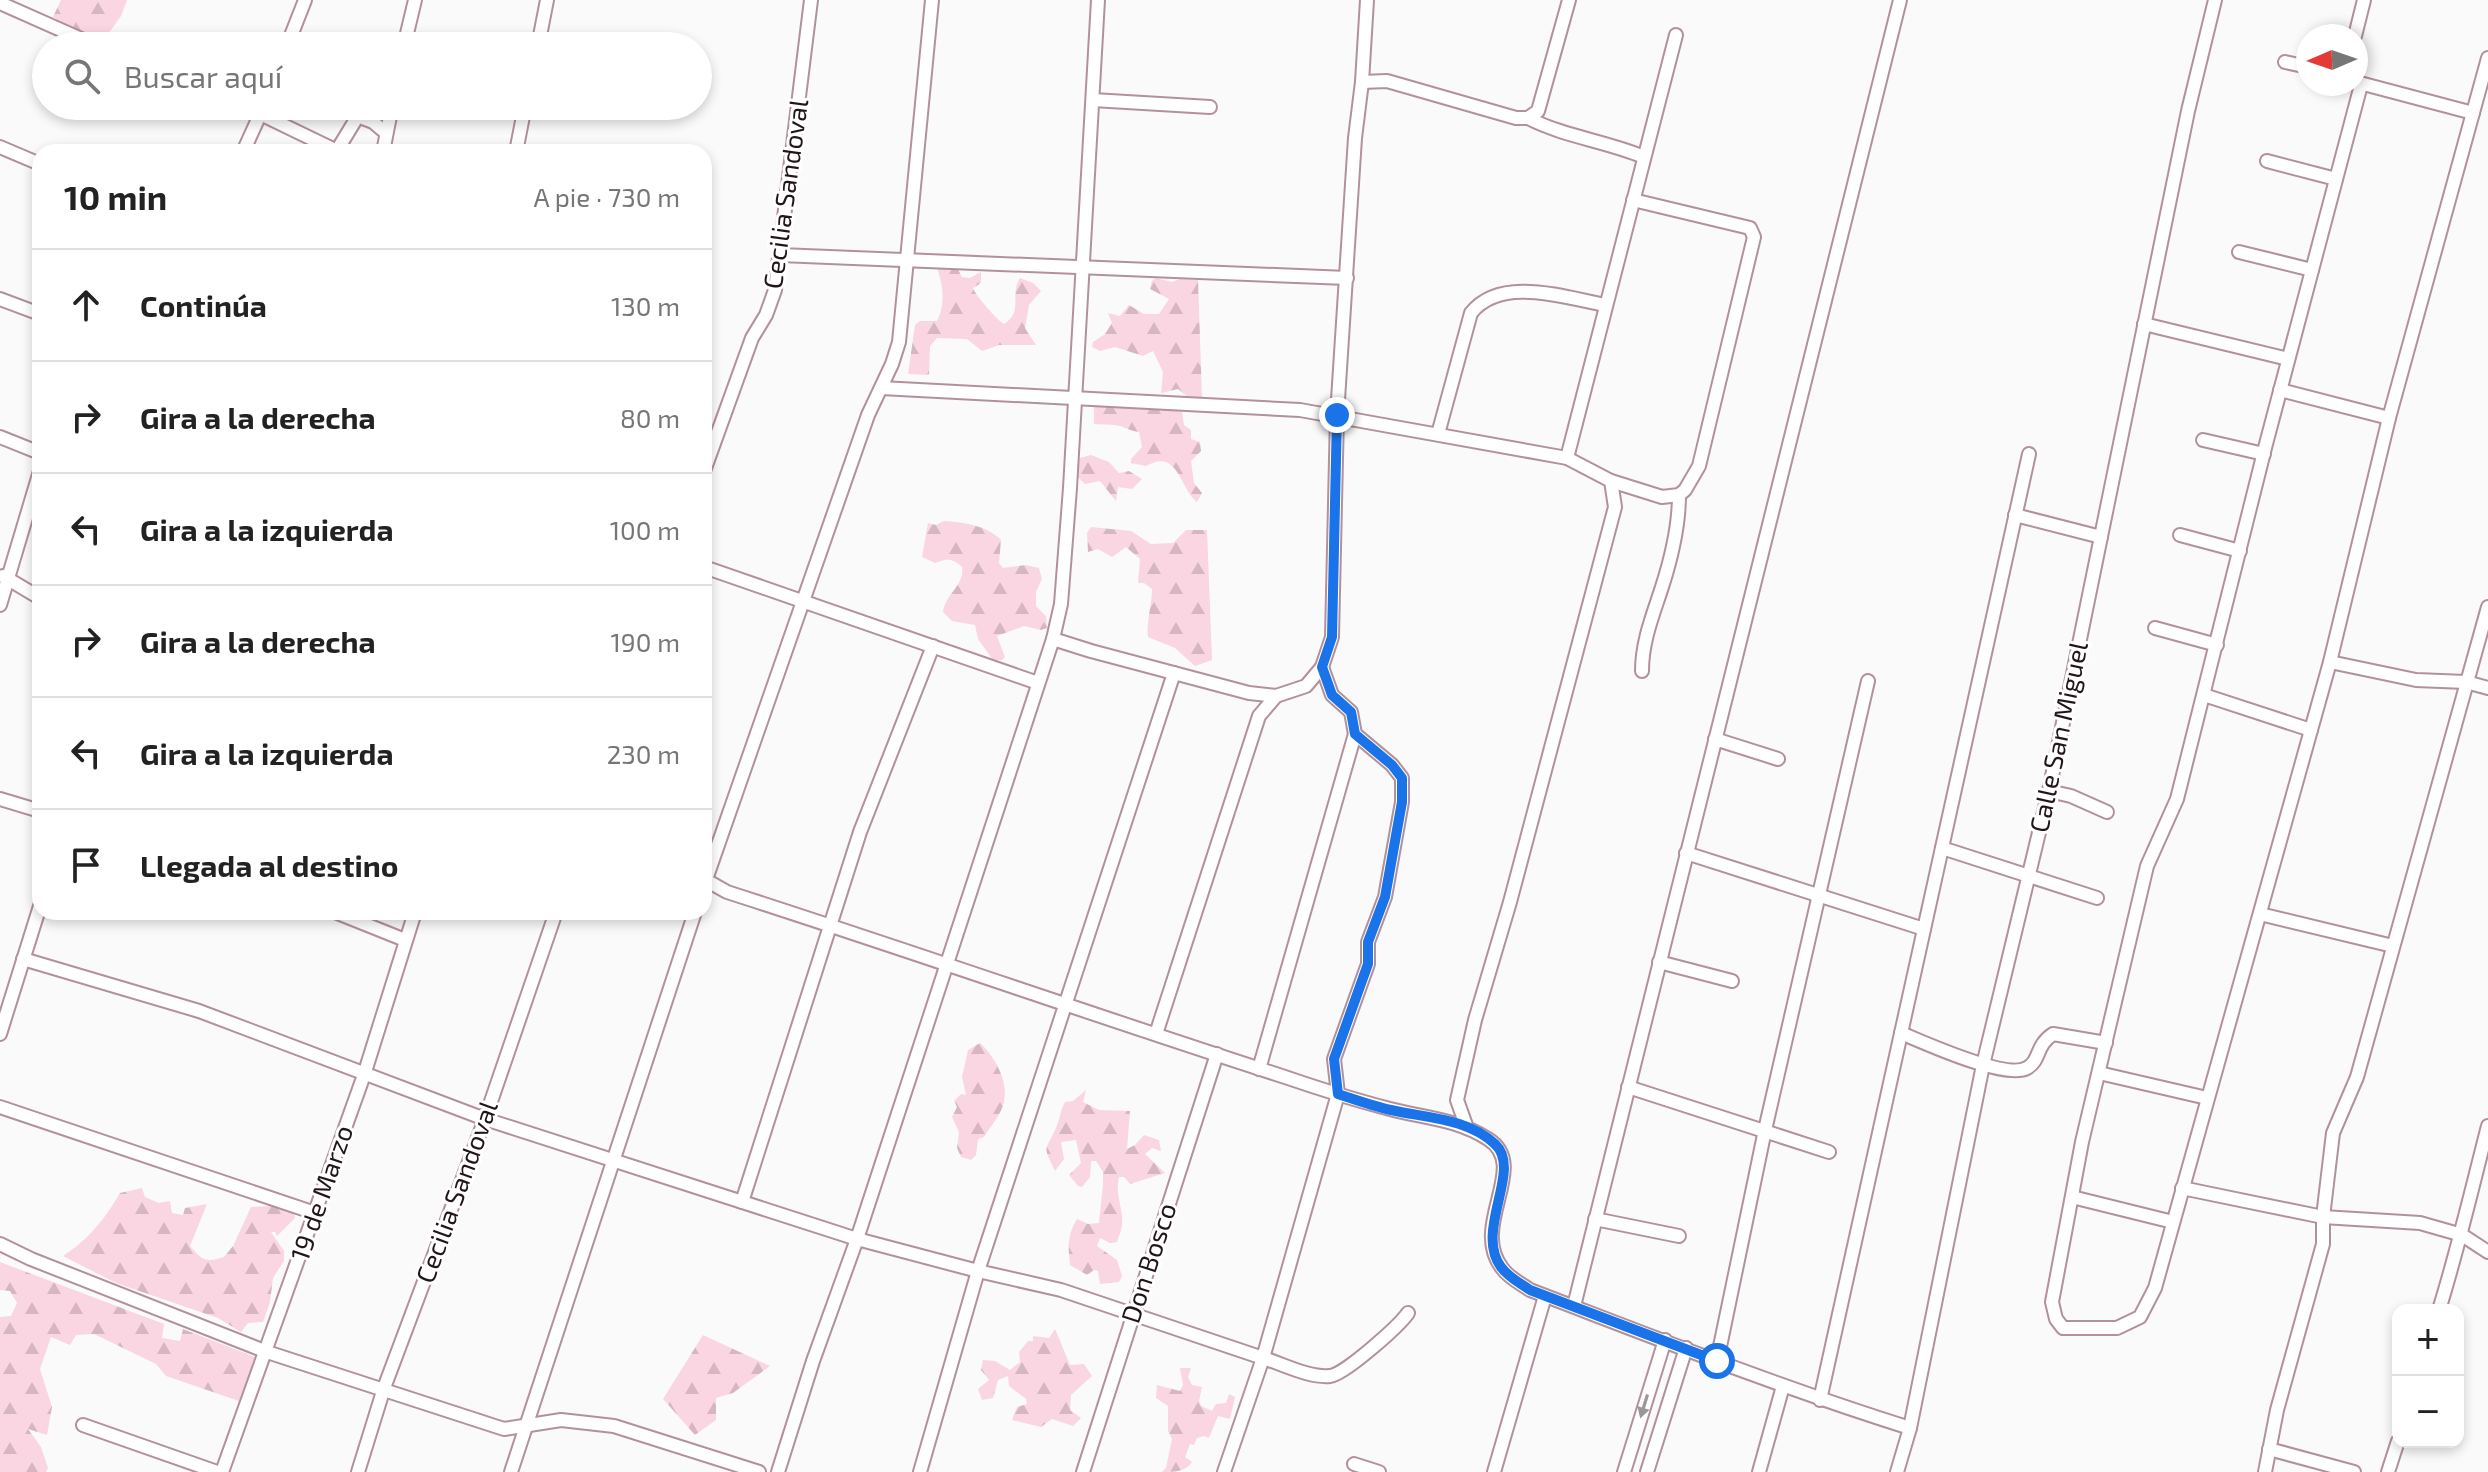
<!DOCTYPE html>
<html lang="es">
<meta charset="utf-8">
<style>
body{margin:0;font-family:"Exo 2",sans-serif;background:#f6f6f6;color:#222}
.controls{position:absolute;right:24px;bottom:24px;display:grid;overflow:hidden;border-radius:16px;box-shadow:0 4px 12px #0003}
.controls button{width:72px;height:72px;display:grid;place-items:center;padding:0;border:0;border-bottom:2px solid #e0e0e0;background:#fff;color:#222;font:40px sans-serif}
.compass{position:absolute;left:2296px;top:24px;width:72px;height:72px;border-radius:50%;background:#fff;box-shadow:0 4px 12px #0003;rotate:268deg}
.stop{position:absolute;width:24px;height:24px;margin:-18px;border:6px solid #1a73e8;border-radius:50%;background:#fff}
.stop.end{background:#1a73e8;border-color:#fff;box-shadow:0 2px 8px #0008}
.list{margin:0;padding:0;list-style:none}
h2{display:flex;justify-content:space-between;align-items:center;height:104px;margin:0;padding:0 32px;font-size:34px}
h2 small{font-size:26px;font-weight:400;color:#767676}
.list li{display:grid;grid-template-columns:52px 1fr auto;gap:24px;align-items:center;box-sizing:border-box;height:112px;padding:0 32px;border-top:2px solid #e0e0e0}
.list b{display:block;font-size:30px;white-space:nowrap}
.list em{font-size:26px;font-style:normal;color:#767676}
.icon{flex:none;width:44px;height:44px;fill:none;stroke:currentColor;stroke-width:2;stroke-linecap:round;stroke-linejoin:round}
.map{position:relative;flex:none;width:2488px;height:1472px;overflow:hidden}
.search{position:absolute;background:#fff;box-shadow:0 4px 12px #0003;left:32px;top:32px;width:680px;height:88px;display:flex;align-items:center;gap:20px;box-sizing:border-box;padding:0 28px;border-radius:44px;color:#767676;font-size:30px}
.panel{position:absolute;background:#fff;box-shadow:0 4px 12px #0003;left:32px;top:144px;width:680px;height:776px;border-radius:24px}
.map>svg:first-child{display:block}
.forest{fill:url(#forest-firs)}
.lines{fill:none;stroke-linecap:round;stroke-linejoin:round}
.minor-casing{stroke:#b2919d;stroke-width:16}
.minor{stroke:#fff;stroke-width:12}
.oneway{fill:#9b9698}
.route{stroke:#1a73e8;stroke-width:10}
.labels{text-anchor:middle;stroke-width:6;stroke-linejoin:round;paint-order:stroke}
.street-label{font-size:26px;fill:#211519;stroke:#fff}
</style>
<div class="map">
<svg width="2488" height="1472" viewBox="0 0 2488 1472">
<defs>
<pattern id="forest-firs" width="22" height="20" patternUnits="userSpaceOnUse" patternTransform="scale(2)"><rect width="22" height="20" fill="#fad5e2"/><path d="M5 1l3.5 6h-7zM16 11l3.5 6h-7z" fill="#d6b6c1"/></pattern>
</defs>
<rect width="100%" height="100%" fill="#fafafa"/>
<g class="forest">
<polygon points="61,0 127,0 121,16 101,44 53,17"/>
<path d="M955,264L962,277L970,278L981,272V283L973,288C975,295 998,321 1004,324C1024,312 1009,295 1020,278L1033,283L1041,291L1029,305L1025,328L1036,345H999L982,351L967,339L937,338L930,346L929,375L908,374L915,325L920,321H937C946,304 943,283 936,266Z"/>
<polygon points="1156,278 1172,282 1180,279 1198,280 1202,398 1188,397 1178,389 1161,393 1163,372 1153,351 1143,356 1115,347 1100,351 1092,347 1093,342 1105,334 1112,323 1108,313 1120,316 1129,305 1144,314 1159,314 1169,299 1150,289 1152,281"/>
<path d="M1098,406L1182,411L1184,425L1191,430V439L1200,442L1201,451L1191,461L1194,483L1202,493L1197,502C1180,489 1178,447 1146,466L1131,463V459L1142,447L1139,432C1131,431 1127,428 1120,426C1113,424 1102,425 1094,424V407Z"/>
<polygon points="1091,455 1109,462 1119,473 1129,471 1142,479 1132,489 1118,487 1116,501 1100,481 1085,484 1078,477 1075,468 1080,458"/>
<path d="M944,521C963,522 988,526 1001,540L999,563L1003,568L1026,565L1039,568L1042,579L1036,592V606L1046,616L1047,628L1041,630L1024,626L997,636L1005,657L1002,660H993L978,639L975,625L952,621L943,612C945,594 965,585 962,567C953,558 946,558 935,563L922,557L928,523L936,525Z"/>
<path d="M1091,527L1131,531L1151,544L1173,543L1186,530H1207L1212,660L1195,666L1175,648L1148,637C1146,623 1152,604 1152,589L1144,583H1138L1140,559L1126,547L1112,557L1098,549L1088,552L1087,533Z"/>
<path d="M980,1043C994,1055 1009,1082 1004,1102C1002,1113 990,1127 984,1137L978,1139L976,1155L971,1160L961,1157L957,1148L959,1132L952,1117L957,1107L954,1101L961,1094L966,1095L962,1077L968,1050Z"/>
<path d="M1086,1090L1083,1102L1099,1110L1130,1111L1127,1149L1135,1145L1144,1135L1159,1140L1161,1151L1152,1148L1145,1154L1165,1173L1130,1184L1124,1177H1119C1114,1196 1126,1212 1121,1230C1120,1234 1118,1238 1117,1242L1110,1243L1100,1238L1097,1246L1117,1260L1122,1276L1119,1282L1100,1284L1098,1271L1094,1270L1087,1275L1070,1265C1068,1246 1067,1236 1077,1219L1088,1224L1099,1223L1103,1184V1172L1096,1161H1091L1090,1177L1082,1187L1078,1186L1069,1175L1081,1163L1076,1140L1061,1142L1064,1159L1055,1171C1042,1143 1045,1153 1056,1128C1060,1119 1060,1111 1065,1102L1073,1101Z"/>
<path d="M142,1188L145,1197L159,1203L170,1201L172,1213L183,1215L185,1208L207,1204L190,1246C202,1260 205,1263 224,1257L233,1246L251,1207L269,1206L293,1211L295,1218L277,1236L275,1232H271L284,1251V1261L273,1278L270,1302L263,1322L248,1323L241,1332L218,1318L116,1283L63,1256C89,1239 104,1220 120,1193Z"/>
<polygon points="0,1262 164,1324 162,1338 180,1341 183,1329 255,1357 239,1401 166,1376 156,1364 94,1334 76,1335 70,1345 51,1337 40,1369 52,1407 47,1435 28,1429 41,1447 48,1468 46,1472 0,1472 0,1317 11,1316 17,1303 10,1291 0,1290"/>
<polygon points="1055,1329 1070,1365 1084,1364 1092,1376 1071,1395 1070,1410 1081,1418 1073,1426 1052,1419 1041,1427 1012,1420 1017,1407 1027,1404 1026,1399 1009,1386 1008,1376 998,1380 993,1398 982,1400 978,1389 989,1380 981,1370 983,1360 995,1361 1010,1370 1020,1362 1019,1352 1028,1341 1033,1341 1033,1336 1049,1338"/>
<polygon points="703,1335 770,1366 733,1393 716,1398 716,1420 695,1435 663,1399"/>
<path d="M1180,1368H1191L1188,1377L1192,1385L1202,1387L1199,1401L1201,1406L1212,1411L1216,1404L1226,1403L1229,1394L1235,1397L1230,1419L1218,1416L1209,1438L1204,1436L1197,1438L1194,1445L1190,1444L1185,1457L1192,1462C1186,1472 1174,1472 1162,1472L1166,1468L1172,1439L1168,1431V1406L1156,1398L1157,1385L1180,1391L1183,1385Z"/>
</g>
<g class="lines">
<defs>
<g id="minor">
<polyline points="0,3 97,46"/>
<polyline points="2355,36 2364,0"/>
<polyline points="287,46 305,0"/>
<polyline points="403,46 405,42 453,46"/>
<polyline points="404,46 415,0"/>
<polyline points="538,46 547,0"/>
<polyline points="2285,62 2308,67"/>
<polyline points="1362,82 1387,81 1516,118 1528,118 1538,111 1569,0"/>
<polyline points="2356,82 2473,113"/>
<polyline points="2361,85 2266,444 2177,799 2147,866 2082,1142 2052,1302 2056,1319 2063,1328 2117,1328 2140,1317 2155,1288 2330,662 2389,418 2488,58"/>
<polyline points="1093,100 1210,107"/>
<polyline points="244,106 337,151"/>
<polyline points="606,106 641,112"/>
<polyline points="357,116 373,122 386,133"/>
<path d="M1528,118C1565,137 1606,141 1644,157"/>
<polyline points="0,147 40,164"/>
<polyline points="243,152 263,108"/>
<polyline points="336,152 364,106"/>
<polyline points="383,152 392,106"/>
<polyline points="516,152 525,106"/>
<polyline points="2267,161 2336,179"/>
<polyline points="2239,252 2312,270"/>
<polyline points="780,255 1347,278"/>
<polyline points="0,299 40,314"/>
<polyline points="2144,324 2288,359"/>
<polyline points="881,388 1300,410 1567,458 1611,481 1662,497 1679,495 1685,490 1699,466 1754,237 1750,228 1633,200"/>
<polyline points="2280,390 2389,418"/>
<path d="M1438,434L1471,313C1501,275 1566,298 1606,305"/>
<polyline points="0,437 40,453"/>
<polyline points="2203,440 2264,454"/>
<polyline points="1567,458 1676,35"/>
<polyline points="704,471 752,338 766,315 775,290 811,0"/>
<polyline points="2015,515 2101,537"/>
<polyline points="2180,535 2240,551"/>
<polyline points="704,567 1038,683"/>
<polyline points="3,576 40,598"/>
<polyline points="0,605 40,471"/>
<polyline points="2155,628 2217,645"/>
<polyline points="1053,639 1061,604 1070,488 1098,0"/>
<polyline points="2330,662 2416,680 2466,682 2488,688"/>
<path d="M1642,671C1642,641 1653,615 1662,587C1672,556 1679,527 1679,495"/>
<polyline points="2204,695 2311,730"/>
<polyline points="1715,739 1778,759"/>
<polyline points="2049,791 2071,796 2107,812"/>
<polyline points="0,799 40,811"/>
<polyline points="1942,848 2097,898"/>
<polyline points="1686,853 1924,929"/>
<path d="M704,879L727,892C914,952 1099,1017 1285,1077C1320,1089 1355,1100 1390,1109C1424,1118 1457,1119 1488,1139C1531,1166 1469,1225 1502,1268C1509,1278 1520,1283 1530,1290C1656,1338 1782,1388 1910,1428"/>
<polyline points="704,885 868,415 892,364 899,342 932,0"/>
<polyline points="335,912 405,940"/>
<polyline points="2260,914 2393,946"/>
<polyline points="23,959 199,1011 485,1119 857,1239 978,1271 1061,1290 1263,1358 1338,1094 1334,1059 1368,964 1368,942 1385,897 1402,802 1402,778 1392,765 1355,734 1351,712 1332,695 1322,667"/>
<polyline points="1659,962 1732,981"/>
<path d="M1901,1033C1925,1043 2006,1080 2027,1068C2041,1060 2035,1046 2053,1034L2106,1043"/>
<polyline points="0,1034 40,906"/>
<polyline points="1156,1034 1259,716 1276,696"/>
<polyline points="1259,1069 1355,734"/>
<polyline points="2099,1073 2207,1098"/>
<polyline points="1628,1087 1829,1152"/>
<polyline points="0,1107 315,1213"/>
<polyline points="1467,1128 1457,1100 1475,1020 1510,902 1615,507 1611,481"/>
<polyline points="2182,1188 2323,1217 2420,1223 2462,1235 2488,1252"/>
<polyline points="2072,1197 2173,1222"/>
<polyline points="742,1202 860,832 933,646"/>
<polyline points="1595,1219 1679,1236"/>
<polyline points="0,1244 31,1259 267,1352 504,1429 561,1420 614,1426 759,1472"/>
<polyline points="1574,1306 1900,0"/>
<path d="M2439,1310C2458,1249 2472,1188 2488,1126"/>
<polyline points="1717,1361 1765,1130 1868,681"/>
<polyline points="1820,1400 2029,454"/>
<polyline points="83,1425 217,1472"/>
<polyline points="2269,1449 2354,1472"/>
<polyline points="1354,1464 1379,1472"/>
<polyline points="222,1472 364,1075 415,912"/>
<polyline points="358,1472 384,1388 485,1119 556,912"/>
<polyline points="511,1472 695,912"/>
<polyline points="778,1472 813,1361 857,1239 1053,639 1091,651 1249,693 1276,696 1306,686 1322,667 1332,637 1337,415 1355,138 1362,82 1367,0"/>
<polyline points="920,1472 978,1271 1174,673"/>
<polyline points="1083,1472 1217,1054"/>
<path d="M1224,1472L1263,1358C1283,1364 1309,1378 1330,1376C1344,1375 1399,1326 1408,1313"/>
<polyline points="1494,1472 1545,1296"/>
<polyline points="1624,1472 1665,1340"/>
<polyline points="1647,1472 1686,1348"/>
<polyline points="1759,1472 1783,1386"/>
<polyline points="1897,1472 1910,1428 1983,1065 2049,791 2188,111 2215,0"/>
<polyline points="2265,1472 2277,1410 2323,1244 2323,1217 2333,1133 2357,1077 2488,607"/>
<polyline points="2388,1472 2398,1441"/>
</g>
</defs>
<use href="#minor" class="minor-casing"/>
<use href="#minor" class="minor"/>
</g>
<defs><path id="oneway-solid" d="M-6-.8H1V-3.2L6.5 0L1 3.2V.8H-6Z" transform="scale(2)"/></defs>
<use class="oneway" href="#oneway-solid" transform="translate(1644 1406) rotate(107)"/>
<g class="lines">
<path class="route" d="M1337,415L1332,637L1322,667L1332,695L1351,712L1355,734L1392,765L1402,778V802L1385,897L1368,942V964L1334,1059L1338,1094C1356,1100 1373,1106 1391,1110C1426,1118 1467,1118 1495,1144C1523,1170 1474,1230 1501,1267C1508,1277 1520,1283 1530,1290L1717,1361"/>
</g>
<g class="labels">
<g class="street-label">
<text transform="translate(786 194) rotate(-82)" y="9">Cecilia Sandoval</text>
<text transform="translate(2059 737) rotate(-78)" y="9">Calle San Miguel</text>
<text transform="translate(457 1192) rotate(-70)" y="9">Cecilia Sandoval</text>
<text transform="translate(322 1193) rotate(-71)" y="9">19 de Marzo</text>
<text transform="translate(1149 1263) rotate(-72)" y="9">Don Bosco</text>
</g>
</g>
</svg>
<div class="controls">
<button>+</button>
<button>−</button>
</div>
<svg class="compass" viewBox="-18 -18 36 36"><path d="M0-13l5 13h-10z" fill="#e53935"/><path d="M0 13l5-13h-10z" fill="#767676"/></svg>
<div class="stop" style="left:1717px;top:1361px"></div>
<div class="stop end" style="left:1337px;top:415px"></div>
<div class="search"><svg class="icon" aria-label="search" viewBox="0 0 24 24"><circle cx="10" cy="10" r="6"/><path d="M15 15l6 6"/></svg>Buscar aquí</div>
<section class="panel">
<h2>10 min<small>A pie · 730 m</small></h2>
<ul class="list">
<li><svg class="icon" aria-label="ahead" viewBox="0 0 24 24"><path d="M12 20V5M6 11l6-6 6 6"/></svg><div><b>Continúa</b></div><em>130 m</em></li>
<li><svg class="icon" aria-label="right" viewBox="0 0 24 24"><path d="M7 20v-9h11M14 6l5 5-5 5"/></svg><div><b>Gira a la derecha</b></div><em>80 m</em></li>
<li><svg class="icon" aria-label="left" viewBox="0 0 24 24"><path d="M17 20v-9H6M10 6l-5 5 5 5"/></svg><div><b>Gira a la izquierda</b></div><em>100 m</em></li>
<li><svg class="icon" aria-label="right" viewBox="0 0 24 24"><path d="M7 20v-9h11M14 6l5 5-5 5"/></svg><div><b>Gira a la derecha</b></div><em>190 m</em></li>
<li><svg class="icon" aria-label="left" viewBox="0 0 24 24"><path d="M17 20v-9H6M10 6l-5 5 5 5"/></svg><div><b>Gira a la izquierda</b></div><em>230 m</em></li>
<li><svg class="icon" aria-label="arrive" viewBox="0 0 24 24"><path d="M6 21V4h12l-3 4 3 4H6"/></svg><div><b>Llegada al destino</b></div></li>
</ul>
</section>
</div>
